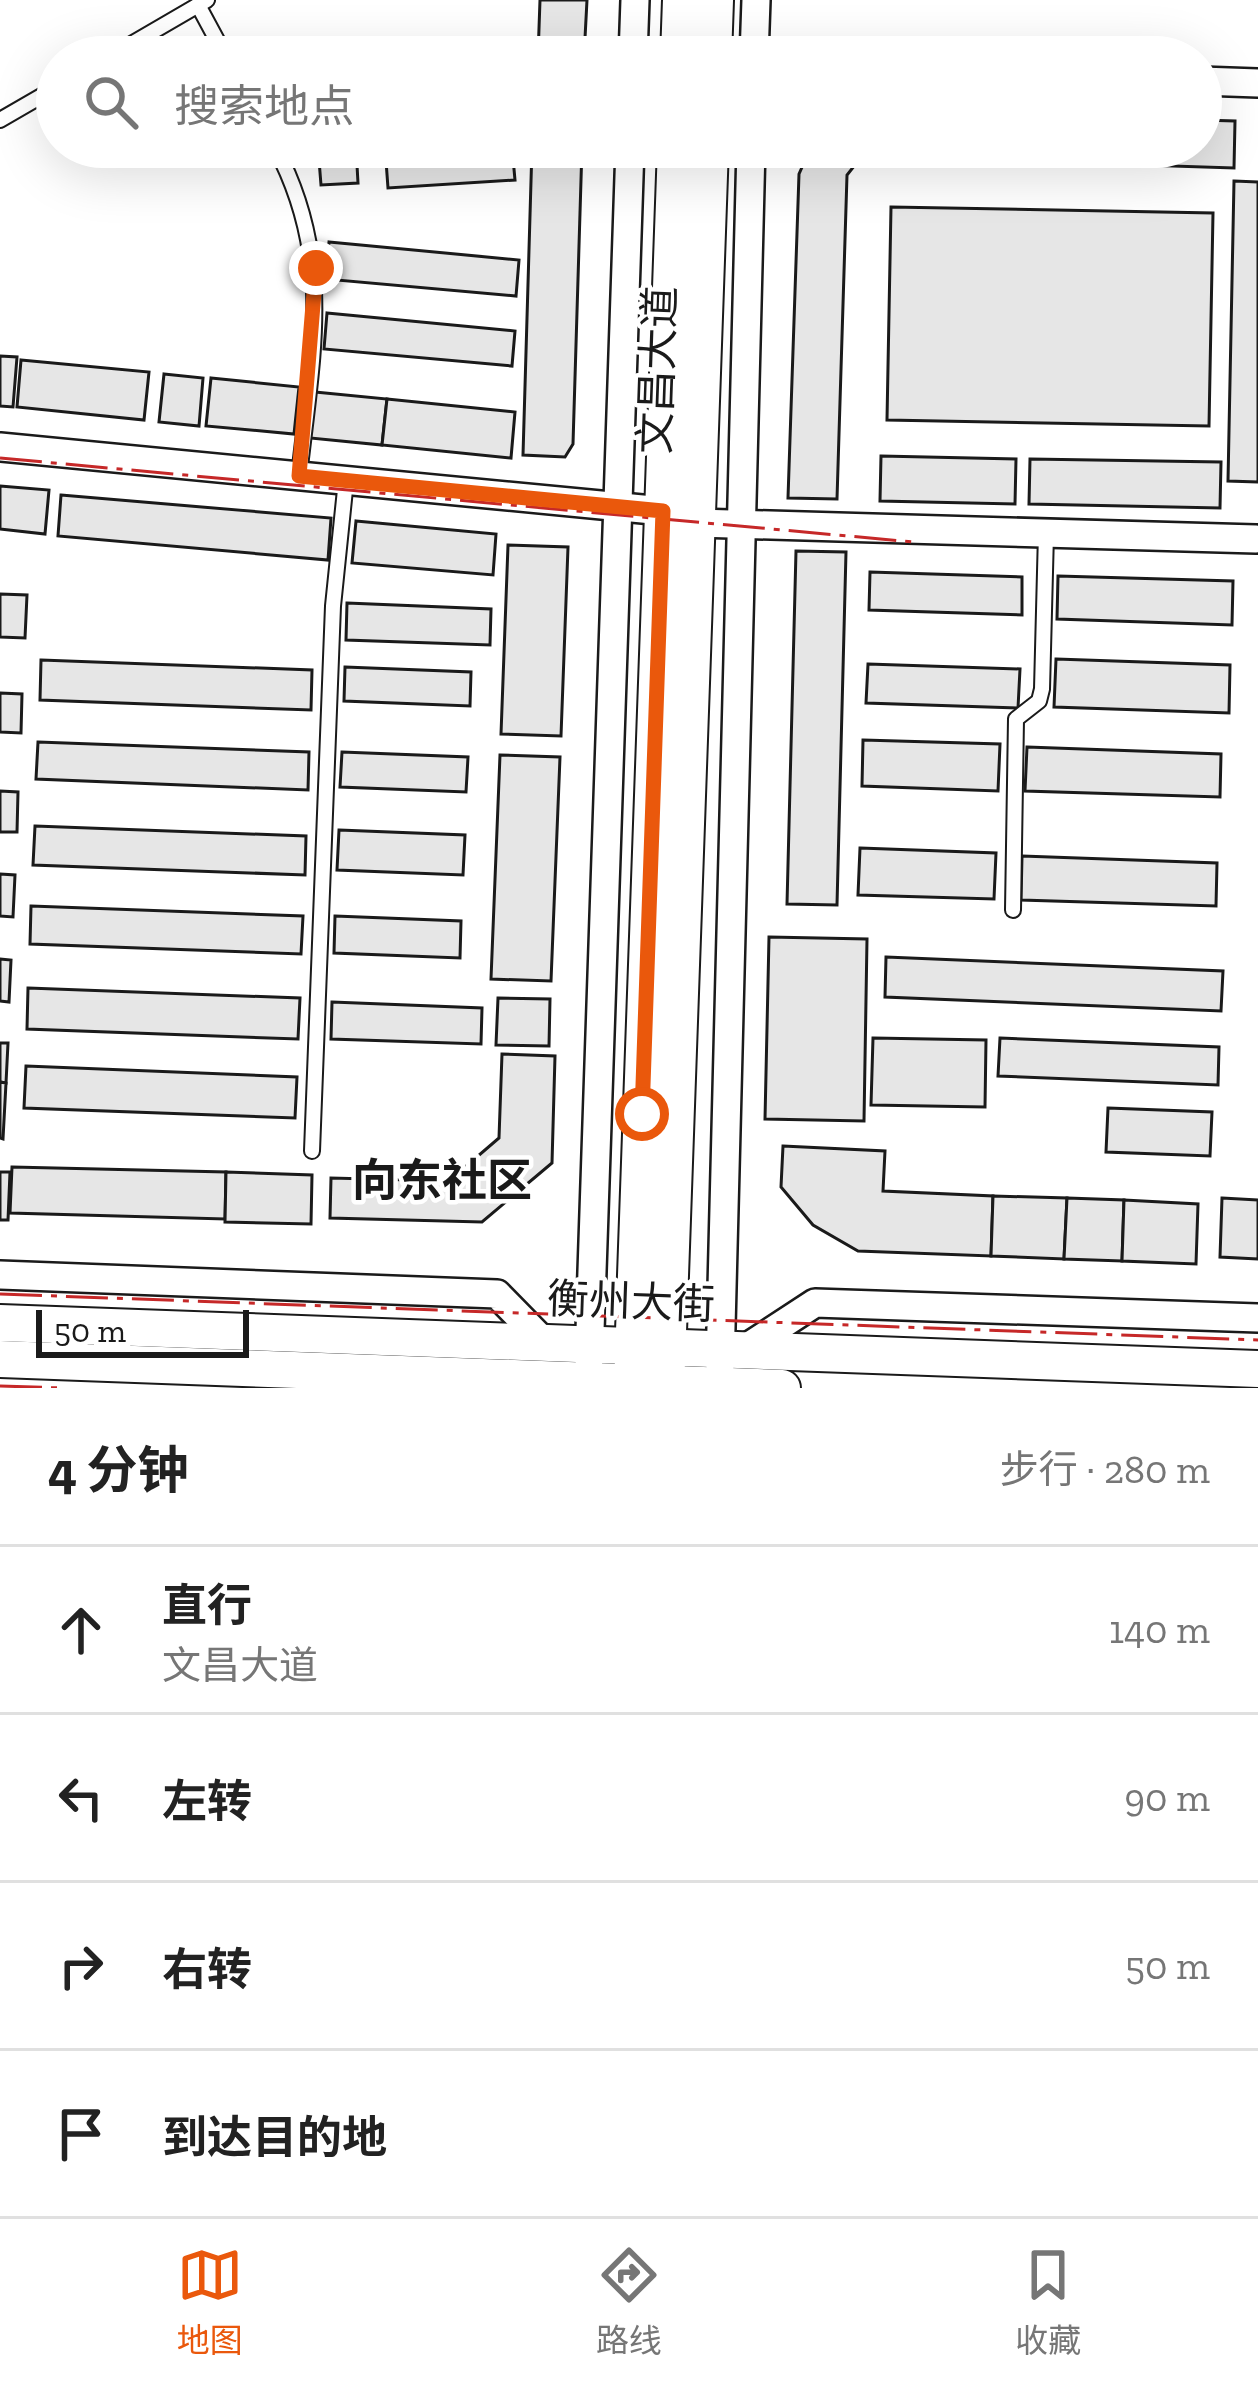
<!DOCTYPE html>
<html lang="zh">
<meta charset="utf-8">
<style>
body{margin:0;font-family:"Zilla Slab","Noto Sans SC",serif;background:#f2f2f2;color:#222}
.scale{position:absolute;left:36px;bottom:30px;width:213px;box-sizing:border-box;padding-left:12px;border:6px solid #1a1a1a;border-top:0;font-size:33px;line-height:42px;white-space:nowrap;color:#1a1a1a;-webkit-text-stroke:9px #fff;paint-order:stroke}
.stop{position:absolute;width:36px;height:36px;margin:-27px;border:9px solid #ea580c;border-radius:50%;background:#fff}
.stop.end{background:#ea580c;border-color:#fff;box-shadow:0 3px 12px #0008}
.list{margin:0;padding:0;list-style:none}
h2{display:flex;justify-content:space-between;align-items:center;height:156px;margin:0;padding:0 48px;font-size:51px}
h2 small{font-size:39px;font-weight:400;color:#767676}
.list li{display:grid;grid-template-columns:78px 1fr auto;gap:36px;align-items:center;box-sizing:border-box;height:168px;padding:0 48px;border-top:3px solid #e0e0e0}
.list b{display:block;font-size:45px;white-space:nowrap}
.list p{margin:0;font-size:39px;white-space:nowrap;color:#767676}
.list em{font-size:39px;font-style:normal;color:#767676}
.icon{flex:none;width:66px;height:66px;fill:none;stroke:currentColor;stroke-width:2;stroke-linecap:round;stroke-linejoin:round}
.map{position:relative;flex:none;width:1258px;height:1388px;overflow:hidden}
.search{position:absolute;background:#fff;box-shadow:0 12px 48px #0002;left:36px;right:36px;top:36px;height:132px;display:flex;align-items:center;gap:30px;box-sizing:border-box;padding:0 42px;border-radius:66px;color:#767676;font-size:45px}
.sheet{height:828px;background:#fff}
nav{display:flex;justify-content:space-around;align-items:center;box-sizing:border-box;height:168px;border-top:3px solid #e0e0e0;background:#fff;font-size:33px;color:#767676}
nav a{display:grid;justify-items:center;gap:6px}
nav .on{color:#ea580c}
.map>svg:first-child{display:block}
.building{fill:#e6e6e6;stroke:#1a1a1a;stroke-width:3}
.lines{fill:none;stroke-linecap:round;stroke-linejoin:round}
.lane-casing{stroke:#1a1a1a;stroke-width:18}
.street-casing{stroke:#1a1a1a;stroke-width:32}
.secondary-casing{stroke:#1a1a1a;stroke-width:40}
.lane{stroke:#fff;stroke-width:14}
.street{stroke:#fff;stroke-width:27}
.secondary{stroke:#fff;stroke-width:36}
.power{stroke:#c62828;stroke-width:3;stroke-dasharray:42 9 6 9;stroke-linecap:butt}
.route{stroke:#ea580c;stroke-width:15}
.labels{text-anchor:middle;stroke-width:9;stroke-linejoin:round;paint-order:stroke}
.street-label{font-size:42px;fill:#1a1a1a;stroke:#fff}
.neighbourhood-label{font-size:45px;font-weight:bold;fill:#1a1a1a;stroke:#fff}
</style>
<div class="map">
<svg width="1258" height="1388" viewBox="0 0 1258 1388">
<rect width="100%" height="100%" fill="#fff"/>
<g class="building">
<polygon points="540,0 587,0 584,57 538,57"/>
<polygon points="1201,120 1235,121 1234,168 862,156 847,175 837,499 788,498 799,174 811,147 1201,147"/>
<polygon points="318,147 356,147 358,183 321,185"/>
<polygon points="385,147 512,147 515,180 388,188"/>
<polygon points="532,147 582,147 573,444 565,457 523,455"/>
<polygon points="1234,181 1258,182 1258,482 1228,481"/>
<polygon points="891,207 1213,213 1209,426 887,420"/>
<polygon points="329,242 519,260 516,296 325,279"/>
<polygon points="327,313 515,331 512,366 324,349"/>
<polygon points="0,356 17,357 13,407 0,406"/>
<polygon points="21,360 149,372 144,420 17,407"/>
<polygon points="164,374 203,378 199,426 159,422"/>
<polygon points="211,378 299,387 294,434 206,426"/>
<polygon points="315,392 387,399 382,445 310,438"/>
<polygon points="387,399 515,412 511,458 382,445"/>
<polygon points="881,456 1016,459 1015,504 880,501"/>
<polygon points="1030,459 1221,462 1220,508 1029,504"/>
<polygon points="0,486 49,490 45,534 0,529"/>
<polygon points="61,495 331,518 328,560 58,536"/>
<polygon points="356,521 496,534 493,575 352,563"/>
<polygon points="508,545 568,547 561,736 501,734"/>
<polygon points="796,551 846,552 837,905 787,904"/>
<polygon points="870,572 1022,577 1022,615 869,610"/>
<polygon points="1058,576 1233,581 1232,625 1057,619"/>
<polygon points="0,594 27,595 25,638 0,637"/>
<polygon points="347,603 491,609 490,645 346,640"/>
<polygon points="1056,659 1230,665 1229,713 1054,707"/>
<polygon points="41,660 312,670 311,710 40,700"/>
<polygon points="868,664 1020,669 1018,708 866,703"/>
<polygon points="345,667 471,672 470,706 344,701"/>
<polygon points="0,693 22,694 21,733 0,732"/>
<polygon points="863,740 1000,744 998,791 862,786"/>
<polygon points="38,742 309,752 308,790 36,779"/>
<polygon points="1027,747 1221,754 1220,797 1025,791"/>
<polygon points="342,752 468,757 466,792 340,787"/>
<polygon points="500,755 560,757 551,981 491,979"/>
<polygon points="0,791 18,792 17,832 0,832"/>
<polygon points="35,826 306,836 305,875 33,865"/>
<polygon points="339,830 465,835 463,875 337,870"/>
<polygon points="860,848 996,853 994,899 858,895"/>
<polygon points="1022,856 1217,863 1216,906 1021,900"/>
<polygon points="0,874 15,875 13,917 0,916"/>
<polygon points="31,906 303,916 301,954 30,944"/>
<polygon points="335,916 461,921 460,958 334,953"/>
<polygon points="769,937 867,939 864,1121 765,1119"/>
<polygon points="886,957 1223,971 1221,1011 885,997"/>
<polygon points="0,959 11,960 9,1002 0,1001"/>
<polygon points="28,988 300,998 298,1039 27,1029"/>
<polygon points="498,998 550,999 549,1046 496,1045"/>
<polygon points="332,1002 482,1008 481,1044 331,1039"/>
<polygon points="873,1038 986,1040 985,1107 871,1105"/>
<polygon points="1000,1038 1219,1047 1218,1085 998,1076"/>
<polygon points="0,1043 8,1043 6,1083 0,1082"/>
<polygon points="502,1054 555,1056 552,1163 482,1222 330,1218 331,1178 449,1181 499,1138"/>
<polygon points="26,1066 297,1077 295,1118 24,1108"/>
<polygon points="0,1082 6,1083 3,1139 0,1138"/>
<polygon points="1108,1108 1212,1112 1210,1156 1106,1152"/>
<polygon points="783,1146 885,1151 883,1191 993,1196 991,1256 858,1251 813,1225 781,1187"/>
<polygon points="12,1167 226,1172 225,1219 10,1213"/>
<polygon points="0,1172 10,1172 8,1220 0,1220"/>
<polygon points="226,1172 312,1175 311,1224 225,1222"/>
<polygon points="993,1196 1067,1198 1064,1259 991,1256"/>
<polygon points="1067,1198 1124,1200 1122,1261 1064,1259"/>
<polygon points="1222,1198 1258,1200 1258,1259 1220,1257"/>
<polygon points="1124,1200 1198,1204 1196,1264 1122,1261"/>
</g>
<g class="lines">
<defs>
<g id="lane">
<polyline points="198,5 226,57"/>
<polyline points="109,57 207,0"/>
<polyline points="0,120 57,87"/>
<path d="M275,147C335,259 312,356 299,476"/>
<polyline points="1013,910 1016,719 1039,701 1042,689 1046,533"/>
<polyline points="312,1151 333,606 346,480"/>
</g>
<g id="street">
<polyline points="633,57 635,0"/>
<polyline points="754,57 756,0"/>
<polyline points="1201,81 1258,83"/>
<polyline points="0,447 663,511"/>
<polyline points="697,523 1256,539"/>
<polyline points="0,1275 497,1294 545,1343"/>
<polyline points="743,1350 815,1303 1258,1318"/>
<polyline points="589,1360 630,147"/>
<polyline points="720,1366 751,147"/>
</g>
<g id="secondary">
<polyline points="679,57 681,0"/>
<polyline points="713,57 715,0"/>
<polyline points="0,1323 1258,1369"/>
<polyline points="0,1359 782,1388"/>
<polyline points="632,1388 676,147"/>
<polyline points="666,1388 710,147"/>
</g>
</defs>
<use href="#lane" class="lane-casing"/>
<use href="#street" class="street-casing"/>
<use href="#secondary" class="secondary-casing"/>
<use href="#lane" class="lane"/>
<use href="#street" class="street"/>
<use href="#secondary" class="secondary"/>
<g class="power">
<polyline points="0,458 913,542"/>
<polyline points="0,1294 1258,1340"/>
<polyline points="0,1386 62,1388"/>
</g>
</g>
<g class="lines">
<polyline class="route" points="316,268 299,476 663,511 642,1114"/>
</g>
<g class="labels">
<g class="street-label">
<text transform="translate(657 370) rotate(-88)" y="15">文昌大道</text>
<text transform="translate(631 1301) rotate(2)" y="15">衡州大街</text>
</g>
<g class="neighbourhood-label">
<text x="442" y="1196">向东社区</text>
</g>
</g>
</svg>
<div class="scale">50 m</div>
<div class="stop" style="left:642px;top:1114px"></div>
<div class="stop end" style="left:316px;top:268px"></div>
<div class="search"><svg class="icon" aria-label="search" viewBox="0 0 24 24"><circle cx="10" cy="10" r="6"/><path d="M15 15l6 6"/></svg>搜索地点</div>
</div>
<section class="sheet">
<h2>4 分钟<small>步行 · 280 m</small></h2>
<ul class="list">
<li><svg class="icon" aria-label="ahead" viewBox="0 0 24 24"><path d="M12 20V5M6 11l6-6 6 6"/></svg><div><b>直行</b><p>文昌大道</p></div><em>140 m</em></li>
<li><svg class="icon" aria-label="left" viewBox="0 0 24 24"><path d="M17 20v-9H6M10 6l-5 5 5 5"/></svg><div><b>左转</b></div><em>90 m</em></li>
<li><svg class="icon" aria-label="right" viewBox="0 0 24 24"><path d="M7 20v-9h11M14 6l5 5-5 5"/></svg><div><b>右转</b></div><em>50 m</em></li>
<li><svg class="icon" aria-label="arrive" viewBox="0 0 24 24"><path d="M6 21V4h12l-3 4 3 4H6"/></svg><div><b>到达目的地</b></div></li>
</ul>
</section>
<nav>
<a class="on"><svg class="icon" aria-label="map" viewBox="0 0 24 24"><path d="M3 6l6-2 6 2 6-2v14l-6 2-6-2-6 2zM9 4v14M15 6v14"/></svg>地图</a>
<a><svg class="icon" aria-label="directions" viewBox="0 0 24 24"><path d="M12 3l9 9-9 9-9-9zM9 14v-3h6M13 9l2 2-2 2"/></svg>路线</a>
<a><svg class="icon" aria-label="saved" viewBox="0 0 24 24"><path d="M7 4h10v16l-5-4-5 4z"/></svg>收藏</a>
</nav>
